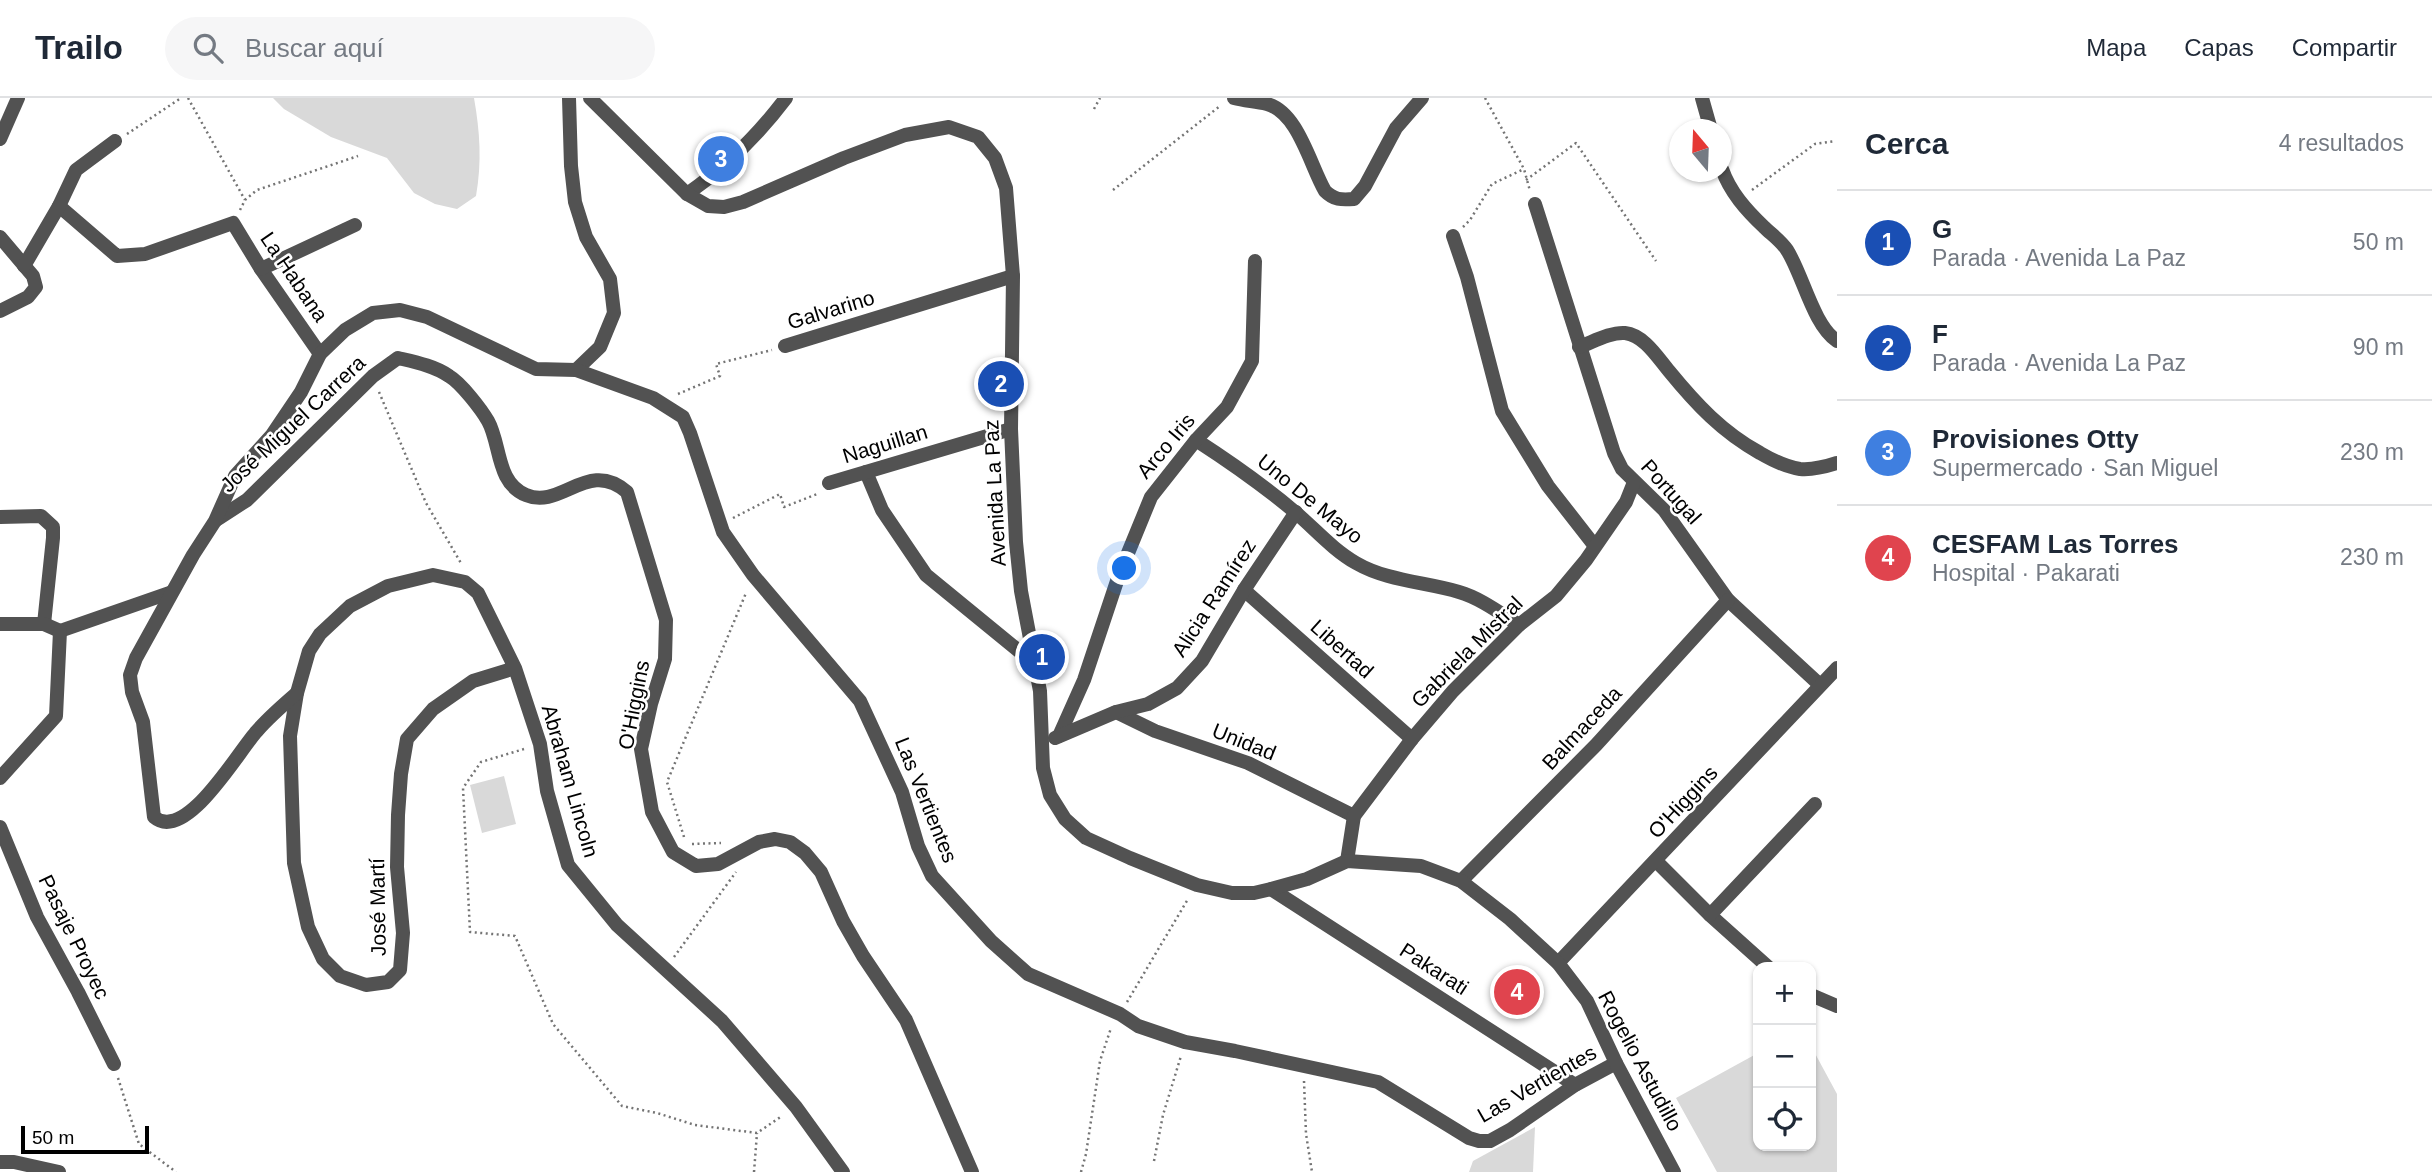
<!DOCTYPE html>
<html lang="es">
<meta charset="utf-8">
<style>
body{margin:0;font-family:Arial,sans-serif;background:#f6f6f7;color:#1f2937}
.controls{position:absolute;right:21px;bottom:21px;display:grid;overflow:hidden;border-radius:14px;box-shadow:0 2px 5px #0004}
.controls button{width:63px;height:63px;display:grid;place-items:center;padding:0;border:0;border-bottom:2px solid #e0e1e3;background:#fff;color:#1f2937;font:35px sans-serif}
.compass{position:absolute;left:1669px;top:21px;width:63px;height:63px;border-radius:50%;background:#fff;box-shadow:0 2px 5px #0004;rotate:341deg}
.scale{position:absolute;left:21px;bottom:18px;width:128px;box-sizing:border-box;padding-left:7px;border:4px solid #000;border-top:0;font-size:19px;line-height:24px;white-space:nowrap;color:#000;-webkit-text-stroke:5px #fff;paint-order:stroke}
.you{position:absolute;left:1125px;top:471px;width:24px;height:24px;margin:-18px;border:5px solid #fff;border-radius:50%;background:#1a73e8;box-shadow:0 0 0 10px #1a73e833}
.badge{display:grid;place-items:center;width:46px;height:46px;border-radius:50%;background:#db2777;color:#fff;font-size:23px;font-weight:700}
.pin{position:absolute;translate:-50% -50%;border:4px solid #fff;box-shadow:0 2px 7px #0006}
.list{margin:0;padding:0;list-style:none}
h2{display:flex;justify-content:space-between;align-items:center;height:91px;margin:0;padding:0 28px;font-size:30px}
h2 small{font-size:23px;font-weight:400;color:#747a83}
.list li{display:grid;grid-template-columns:46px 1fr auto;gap:21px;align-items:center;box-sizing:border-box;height:105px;padding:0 28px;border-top:2px solid #e0e1e3}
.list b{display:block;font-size:26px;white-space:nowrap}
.list p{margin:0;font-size:23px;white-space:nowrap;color:#747a83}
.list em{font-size:23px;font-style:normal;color:#747a83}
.icon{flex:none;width:38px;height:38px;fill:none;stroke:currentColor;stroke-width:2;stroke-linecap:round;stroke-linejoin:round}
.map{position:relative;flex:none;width:1837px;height:1074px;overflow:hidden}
header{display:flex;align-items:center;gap:42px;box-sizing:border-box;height:98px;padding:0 35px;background:#fff;border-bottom:2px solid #e0e1e3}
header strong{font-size:33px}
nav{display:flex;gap:38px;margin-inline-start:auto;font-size:24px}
.search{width:490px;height:63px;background:#f6f6f7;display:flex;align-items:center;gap:18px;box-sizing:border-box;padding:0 24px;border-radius:38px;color:#747a83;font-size:26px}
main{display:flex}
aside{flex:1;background:#fff}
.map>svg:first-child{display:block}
.green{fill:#d9d9d9}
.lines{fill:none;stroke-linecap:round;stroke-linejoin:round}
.path{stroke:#747474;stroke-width:2.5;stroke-dasharray:2 3.5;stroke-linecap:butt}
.minor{stroke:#525252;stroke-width:14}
.tertiary{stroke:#525252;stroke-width:14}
.labels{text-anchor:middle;stroke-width:5;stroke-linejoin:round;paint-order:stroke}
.street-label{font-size:21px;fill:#000;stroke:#fff}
</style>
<header>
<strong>Trailo</strong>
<div class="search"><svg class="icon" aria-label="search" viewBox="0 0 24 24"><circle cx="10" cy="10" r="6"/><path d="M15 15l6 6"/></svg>Buscar aquí</div>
<nav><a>Mapa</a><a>Capas</a><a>Compartir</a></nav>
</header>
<main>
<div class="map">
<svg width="1837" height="1074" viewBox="0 0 1837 1074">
<rect width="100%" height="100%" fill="#fff"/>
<g class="green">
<path d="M273,0H474C480,34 482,64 476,98L457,111L435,106L414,95L387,60L331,39L284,11Z"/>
<polygon points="504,678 516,726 482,735 470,687"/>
<polygon points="1811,948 1837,996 1837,1074 1717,1074 1676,1000 1758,955 1758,1048 1811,1048"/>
<polygon points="1535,1029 1533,1074 1469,1074 1473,1063"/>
</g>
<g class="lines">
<g class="path">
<polyline points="188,0 245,102"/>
<polyline points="1485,0 1524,71 1530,93"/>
<polyline points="1094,11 1100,0"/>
<polyline points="127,36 181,0"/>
<polyline points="1526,82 1576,45 1656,163"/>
<polyline points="1113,92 1220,8"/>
<polyline points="1752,92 1815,46 1835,43"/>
<polyline points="240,112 245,102 257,92 358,58"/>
<polyline points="1463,129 1470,122 1492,86 1524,71"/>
<polyline points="379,294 426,405 462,467"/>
<polyline points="678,296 720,278 716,266 772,252"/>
<polyline points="733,420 780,396 784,409 817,396"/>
<polyline points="524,651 481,664 463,690 470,834 515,838 553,926 622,1008 657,1015 695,1027 757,1035 782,1018"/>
<polyline points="684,739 667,684 746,495"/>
<polyline points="692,746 721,745"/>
<polyline points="674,859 736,774"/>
<polyline points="1127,904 1188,801"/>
<polyline points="118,980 139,1046 176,1074"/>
<polyline points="1304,983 1306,1036 1312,1074"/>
<polyline points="1154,1063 1163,1017 1181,958"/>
<polyline points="754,1074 757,1035"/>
<polyline points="1081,1074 1086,1056 1100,963 1111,930"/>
</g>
<g class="minor">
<polyline points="569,0 571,68 575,104 586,139 610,181 614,215 600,249 576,272"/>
<path d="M1234,0C1245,3 1256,3 1267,6C1298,14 1310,67 1325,93C1334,102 1341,102 1354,101L1365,88L1396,30L1422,0"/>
<polyline points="1702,0 1711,32"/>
<polyline points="0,41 18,0"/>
<path d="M1722,71C1730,94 1746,112 1764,129C1771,136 1781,143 1787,152C1803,177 1813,227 1837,243"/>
<path d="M687,96C726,69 758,37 786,0"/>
<polyline points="1535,106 1614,355 1622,371 1664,412 1728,502 1820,587"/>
<polyline points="59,108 117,158 145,156 233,125 261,171 320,256"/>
<polyline points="1453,138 1467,179 1502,313 1548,388 1594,447"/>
<polyline points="0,139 33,178 36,189 28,199 0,213"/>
<polyline points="24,168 59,108 76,72 115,43"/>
<polyline points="261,171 355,127"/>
<polyline points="785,248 1013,178"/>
<path d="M1579,249C1593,244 1610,234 1625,235C1644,237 1658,260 1669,273C1696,306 1722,334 1760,355C1772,362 1786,369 1800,371C1812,372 1825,369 1837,365"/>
<path d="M1196,342C1230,364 1263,387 1295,414C1315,431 1333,452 1356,465C1387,483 1425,484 1459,494C1480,500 1500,515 1519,527"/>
<polyline points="866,374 882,412 926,477 1036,567"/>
<polyline points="829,385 1011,331"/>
<polyline points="0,419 41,418 53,429 53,440 44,526"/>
<path d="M216,422L247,402L373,278L398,260C415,264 435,268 449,278C461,285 481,311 488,323C501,346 496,385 526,397C561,412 588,360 627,394L666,522L665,561L651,606L641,651L652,714L673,754L696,768L718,766L759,744L775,741L790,744L805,755L821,774L843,823L863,858L906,922L972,1074"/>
<polyline points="1244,492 1412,641"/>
<polyline points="0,526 44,526 60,533 172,494"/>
<polyline points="515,570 473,583 433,611 407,641 401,676 398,717 397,769 403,835 400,872 388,884 366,887 340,878 323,861 308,829 294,765 290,638 297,595 309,553 320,536 350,508 388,488 433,477 465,484 478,495 515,570 540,646 547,693 568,767 617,827 722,923 796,1009 843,1074"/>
<path d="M297,595C283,607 269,619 257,633C239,652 186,746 154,719L143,624L132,594L130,577L136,560L193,457L215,423L235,378L272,337L301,294L320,256L345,232L373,215L400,212L427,219L536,271L576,272L653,300L683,319L690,335L723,434L753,477L860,603L902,694L918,748L932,778L991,843L1028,876L1120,916L1138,928L1185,944L1235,953L1378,984L1469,1040L1479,1043H1490L1510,1032L1575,987L1616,965"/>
<polyline points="1116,614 1155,633 1248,665 1354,718"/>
<polyline points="1059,638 1084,582 1119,477 1151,399 1196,342 1227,309 1252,263 1255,163"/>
<polyline points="1055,640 1116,614 1148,606 1177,590 1202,563 1244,492 1296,414"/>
<polyline points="0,680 56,618 60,533"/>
<polyline points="0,729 37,819 78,894 114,966"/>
<polyline points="1347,763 1354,718 1412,641 1453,593 1519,527 1556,498 1586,462 1626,404 1634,384"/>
<polyline points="1656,763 1710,817 1768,869"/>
<polyline points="1461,783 1596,647 1728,502"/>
<polyline points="1271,791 1575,987"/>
<polyline points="1710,817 1815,706"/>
<polyline points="1558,865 1837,570"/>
<polyline points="1811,897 1837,908"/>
<polyline points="0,1064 14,1064 59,1074"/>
</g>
<polyline class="tertiary" points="590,0 687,96 708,108 724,109 743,104 844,60 905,37 949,29 978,39 995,60 1006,90 1013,178 1011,331 1016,444 1021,493 1040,593 1043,670 1050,697 1065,721 1086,740 1130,760 1197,787 1232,795 1254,795 1271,791 1307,781 1347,763 1421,768 1461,783 1510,821 1558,865 1587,903 1616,965 1674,1074"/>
</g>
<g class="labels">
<g class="street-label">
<text transform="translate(294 179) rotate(56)" y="7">La Habana</text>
<text transform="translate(831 212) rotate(-17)" y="7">Galvarino</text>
<text transform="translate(293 326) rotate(-43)" y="7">José Miguel Carrera</text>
<text transform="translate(885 346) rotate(-17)" y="7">Naguillan</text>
<text transform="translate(1166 348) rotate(-50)" y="7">Arco Iris</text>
<text transform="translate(1671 394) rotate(48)" y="7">Portugal</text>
<text transform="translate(995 395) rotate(-93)" y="7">Avenida La Paz</text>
<text transform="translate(1310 401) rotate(39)" y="7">Uno De Mayo</text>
<text transform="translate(1214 500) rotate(-57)" y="7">Alicia Ramírez</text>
<text transform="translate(1342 551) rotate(42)" y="7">Libertad</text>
<text transform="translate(1467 554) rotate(-45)" y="7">Gabriela Mistral</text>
<text transform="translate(634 607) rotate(-79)" y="7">O'Higgins</text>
<text transform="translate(1582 630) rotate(-47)" y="7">Balmaceda</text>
<text transform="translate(1244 644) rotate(22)" y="7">Unidad</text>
<text transform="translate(570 683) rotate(74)" y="7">Abraham Lincoln</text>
<text transform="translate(926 702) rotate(68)" y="7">Las Vertientes</text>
<text transform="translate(1683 704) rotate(-47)" y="7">O'Higgins</text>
<text transform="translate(378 809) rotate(-91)" y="7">José Martí</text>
<text transform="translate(74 839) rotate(64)" y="7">Pasaje Proyec</text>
<text transform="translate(1434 871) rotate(33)" y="7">Pakarati</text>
<text transform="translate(1640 963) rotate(62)" y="7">Rogelio Astudillo</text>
<text transform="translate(1537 986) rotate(-30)" y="7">Las Vertientes</text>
</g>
</g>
</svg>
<div class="controls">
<button>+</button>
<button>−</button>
<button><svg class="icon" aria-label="locate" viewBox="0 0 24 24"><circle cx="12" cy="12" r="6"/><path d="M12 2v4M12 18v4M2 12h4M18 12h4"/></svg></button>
</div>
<svg class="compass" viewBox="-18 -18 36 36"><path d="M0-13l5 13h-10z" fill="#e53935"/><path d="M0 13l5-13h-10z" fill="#747a83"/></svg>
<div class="scale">50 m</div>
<div class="you"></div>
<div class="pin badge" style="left:1042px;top:559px;background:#1a4fb4">1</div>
<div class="pin badge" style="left:1001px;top:286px;background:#1a4fb4">2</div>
<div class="pin badge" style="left:721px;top:61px;background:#3f7fe0">3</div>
<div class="pin badge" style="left:1517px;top:894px;background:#e0444e">4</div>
</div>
<aside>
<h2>Cerca<small>4 resultados</small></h2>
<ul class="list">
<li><span class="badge" style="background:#1a4fb4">1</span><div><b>G</b><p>Parada · Avenida La Paz</p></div><em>50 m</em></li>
<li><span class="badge" style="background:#1a4fb4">2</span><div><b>F</b><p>Parada · Avenida La Paz</p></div><em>90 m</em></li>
<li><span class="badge" style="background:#3f7fe0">3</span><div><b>Provisiones Otty</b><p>Supermercado · San Miguel</p></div><em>230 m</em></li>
<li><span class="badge" style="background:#e0444e">4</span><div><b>CESFAM Las Torres</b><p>Hospital · Pakarati</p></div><em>230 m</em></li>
</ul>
</aside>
</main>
